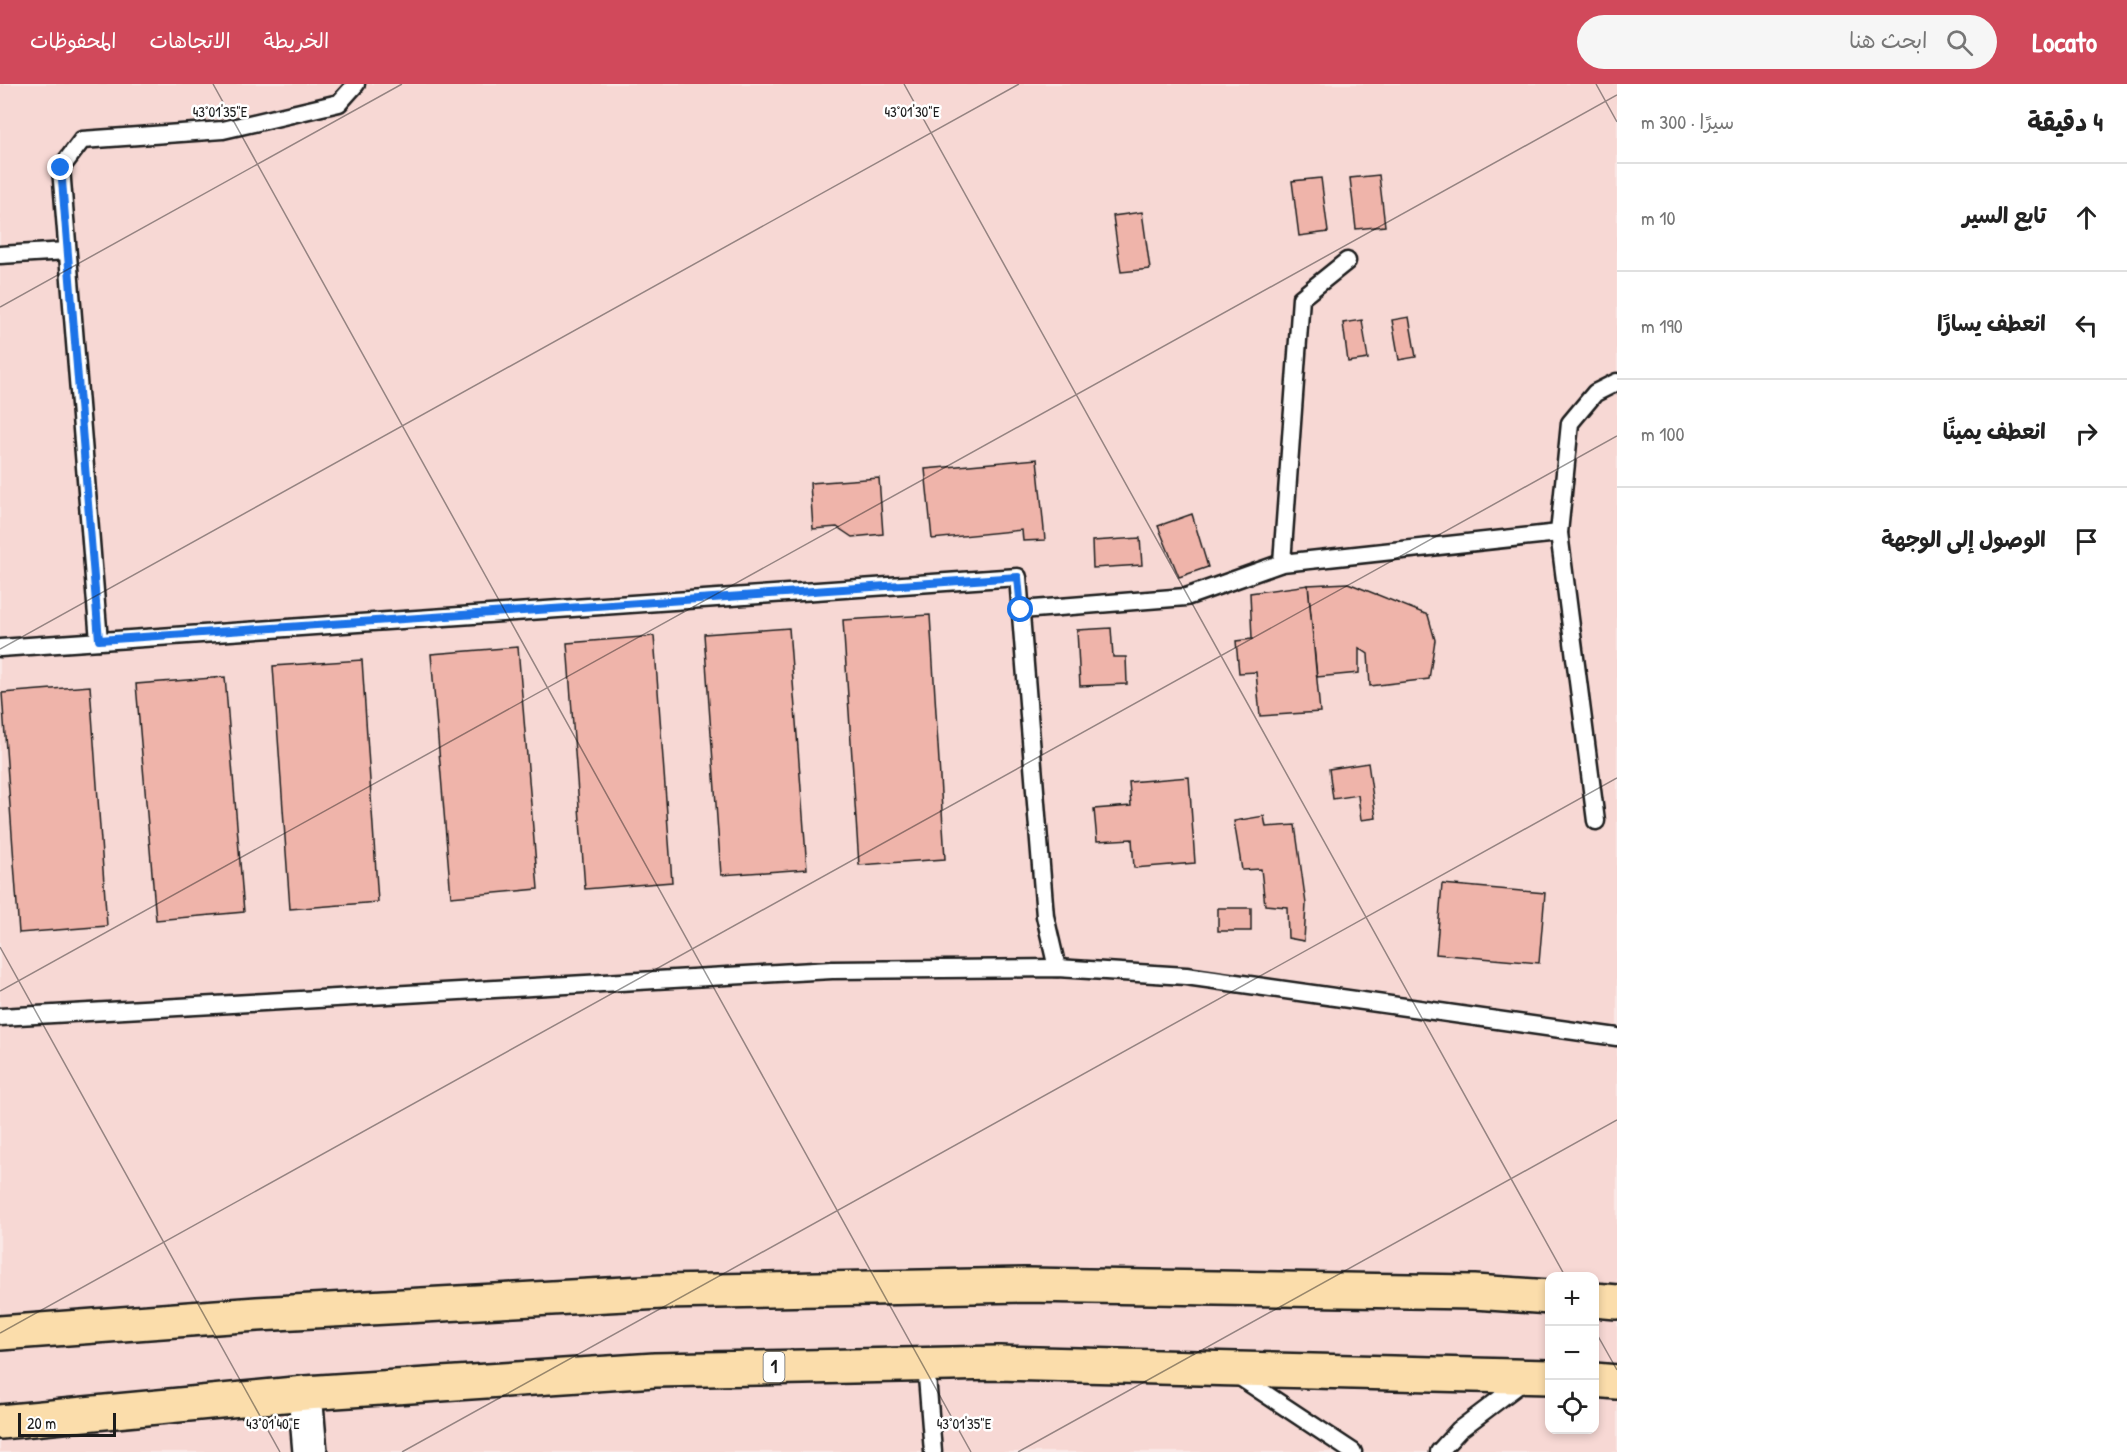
<!DOCTYPE html>
<html lang="ar">
<meta charset="utf-8">
<style>
body{margin:0;font-family:"Patrick Hand","Playpen Sans Arabic",sans-serif;background:#f6f6f6;color:#222;direction:rtl}
.controls{position:absolute;right:18px;bottom:18px;display:grid;overflow:hidden;border-radius:12px;box-shadow:0 3px 9px #0003}
.controls button{width:54px;height:54px;display:grid;place-items:center;padding:0;border:0;border-bottom:2px solid #e0e0e0;background:#fff;color:#222;font:30px sans-serif}
.scale{position:absolute;left:18px;bottom:15px;width:98px;box-sizing:border-box;padding-left:6px;border:3px solid #1c1c1c;border-top:0;font-size:16px;line-height:21px;white-space:nowrap;color:#1c1c1c;-webkit-text-stroke:4px #fff;paint-order:stroke}
.stop{position:absolute;width:18px;height:18px;margin:-14px;border:4px solid #1a73e8;border-radius:50%;background:#fff}
.stop.end{background:#1a73e8;border-color:#fff;box-shadow:0 2px 6px #0008}
.list{margin:0;padding:0;list-style:none}
h2{display:flex;justify-content:space-between;align-items:center;height:78px;margin:0;padding:0 24px;font-size:26px}
h2 small{font-size:20px;font-weight:400;color:#767676}
.list li{display:grid;grid-template-columns:39px 1fr auto;gap:18px;align-items:center;box-sizing:border-box;height:108px;padding:0 24px;border-top:2px solid #e0e0e0}
.list b{display:block;font-size:22px;white-space:nowrap}
.list em{font-size:20px;font-style:normal;color:#767676}
.icon{flex:none;width:33px;height:33px;fill:none;stroke:currentColor;stroke-width:2;stroke-linecap:round;stroke-linejoin:round}
.map{position:relative;flex:none;width:1617px;height:1368px;overflow:hidden;direction:ltr}
header{display:flex;align-items:center;gap:36px;box-sizing:border-box;height:84px;padding:0 30px;background:#d1495b;color:#fff}
header strong{font-size:28px}
nav{display:flex;gap:33px;margin-inline-start:auto;font-size:21px}
.search{width:420px;height:54px;background:#f6f6f6;display:flex;align-items:center;gap:15px;box-sizing:border-box;padding:0 21px;border-radius:33px;color:#767676;font-size:22px}
main{display:flex}
aside{flex:1;background:#fff}
.map>svg:first-child{display:block}
.built{fill:#f7d8d4;fill-rule:evenodd}
.building{fill:#efb4aa;stroke:#1c1c1c;stroke-width:1.5}
.lines{fill:none;stroke-linecap:round;stroke-linejoin:round}
.service-casing{stroke:#1c1c1c;stroke-width:21}
.tertiary-casing{stroke:#1c1c1c;stroke-width:38}
.trunk-casing{stroke:#1c1c1c;stroke-width:38}
.service{stroke:#fff;stroke-width:16}
.tertiary{stroke:#fff;stroke-width:33}
.trunk{stroke:#fbddab;stroke-width:33}
.route{stroke:#1a73e8;stroke-width:8}
.ticks{fill:none;stroke:#1c1c1c;stroke-width:1.5;stroke-opacity:0.45}
.labels{text-anchor:middle;stroke-width:5;stroke-linejoin:round;paint-order:stroke}
.shield{fill:#fff;stroke:#606060;stroke-width:1.5}
.shield-label{font-size:18px;font-weight:bold;fill:#1c1c1c}
.ticks-label{font-size:15px;text-anchor:middle;fill:#1c1c1c;stroke:#fff;stroke-width:5;stroke-linejoin:round;paint-order:stroke}
</style>
<header>
<strong>Locato</strong>
<div class="search"><svg class="icon" aria-label="search" viewBox="0 0 24 24"><circle cx="10" cy="10" r="6"/><path d="M15 15l6 6"/></svg>ابحث هنا</div>
<nav><a>الخريطة</a><a>الاتجاهات</a><a>المحفوظات</a></nav>
</header>
<main>
<aside>
<h2>4 دقيقة<small>سيرًا · 300 m</small></h2>
<ul class="list">
<li><svg class="icon" aria-label="ahead" viewBox="0 0 24 24"><path d="M12 20V5M6 11l6-6 6 6"/></svg><div><b>تابع السير</b></div><em>10 m</em></li>
<li><svg class="icon" aria-label="left" viewBox="0 0 24 24"><path d="M17 20v-9H6M10 6l-5 5 5 5"/></svg><div><b>انعطف يسارًا</b></div><em>190 m</em></li>
<li><svg class="icon" aria-label="right" viewBox="0 0 24 24"><path d="M7 20v-9h11M14 6l5 5-5 5"/></svg><div><b>انعطف يمينًا</b></div><em>100 m</em></li>
<li><svg class="icon" aria-label="arrive" viewBox="0 0 24 24"><path d="M6 21V4h12l-3 4 3 4H6"/></svg><div><b>الوصول إلى الوجهة</b></div></li>
</ul>
</aside>
<div class="map">
<svg width="1617" height="1368" viewBox="0 0 1617 1368">
<rect width="100%" height="100%" fill="#fae8e6"/>
<filter id="ink" filterUnits="userSpaceOnUse"><feTurbulence type="fractalNoise" baseFrequency=".0167" numOctaves="2"/><feDisplacementMap in="SourceGraphic" scale="12" xChannelSelector="R" yChannelSelector="G"/><feConvolveMatrix kernelMatrix="1 2 1 2 8 2 1 2 1" color-interpolation-filters="sRGB"/></filter>
<g filter="url(#ink)">
<path class="built" d="M0,0H1617V1368H0ZM1550,1192H1594V1346H1550Z"/>
<g class="building">
<polygon points="1379,91 1385,142 1356,145 1350,94"/>
<polygon points="1321,94 1328,148 1299,152 1292,97"/>
<polygon points="1142,128 1150,185 1121,188 1113,132"/>
<polygon points="1409,233 1416,273 1399,276 1392,236"/>
<polygon points="1362,236 1368,275 1348,278 1343,239"/>
<polygon points="1037,375 1045,456 1023,457 1022,446 932,455 925,385"/>
<polygon points="879,394 883,450 852,453 837,443 813,445 810,399"/>
<polygon points="1192,430 1208,483 1179,493 1158,442"/>
<polygon points="1140,454 1142,481 1093,484 1092,457"/>
<polygon points="1348,499 1428,531 1435,556 1429,595 1370,602 1368,570 1359,564 1359,589 1317,593 1308,501"/>
<polygon points="1308,501 1320,628 1260,632 1256,588 1239,589 1236,557 1252,555 1250,509"/>
<polygon points="930,531 945,775 859,781 843,536"/>
<polygon points="789,544 807,785 721,791 704,550"/>
<polygon points="1111,544 1113,573 1126,573 1127,600 1080,602 1077,546"/>
<polygon points="654,552 672,798 585,805 567,559"/>
<polygon points="518,563 538,805 451,813 431,570"/>
<polygon points="362,576 378,818 290,825 273,582"/>
<polygon points="225,593 244,828 156,836 136,600"/>
<polygon points="90,602 107,842 19,849 2,609"/>
<polygon points="1368,679 1376,734 1361,736 1358,711 1333,715 1329,685"/>
<polygon points="1189,693 1195,779 1134,784 1132,755 1097,757 1094,725 1131,722 1129,698"/>
<polygon points="1264,732 1266,743 1295,741 1306,820 1304,857 1288,854 1287,823 1265,821 1261,785 1242,786 1234,737"/>
<polygon points="1442,800 1545,809 1539,879 1436,870"/>
<rect x="1218" y="824" width="33" height="23"/>
</g>
<g class="lines">
<defs>
<g id="service">
<polyline points="0,171 67,167"/>
<polyline points="1282,479 1301,214 1347,177"/>
<polyline points="1021,526 1186,513 1282,479 1559,449"/>
<polyline points="99,557 61,84 82,56 223,46 339,19 356,0"/>
<polyline points="0,564 1018,493 1045,832 1057,884"/>
<polyline points="1596,737 1559,449 1570,339 1595,309 1617,298"/>
<polyline points="0,933 832,886 1057,884 1186,892 1617,953"/>
<polyline points="926,1280 933,1368"/>
<polyline points="1234,1289 1353,1368"/>
<polyline points="1439,1368 1459,1346 1525,1296"/>
</g>
<polyline id="tertiary" points="305,1309 310,1368"/>
<g id="trunk">
<polyline points="1594,1216 1617,1218"/>
<polyline points="0,1249 257,1230 662,1208 1025,1201 1474,1208 1550,1213"/>
<polyline points="1594,1296 1617,1298"/>
<polyline points="0,1338 305,1309 655,1286 999,1279 1550,1293"/>
</g>
</defs>
<use href="#service" class="service-casing"/>
<use href="#tertiary" class="tertiary-casing"/>
<use href="#trunk" class="trunk-casing"/>
<use href="#service" class="service"/>
<use href="#tertiary" class="tertiary"/>
<use href="#trunk" class="trunk"/>
</g>
</g>
<g class="lines" filter="url(#ink)">
<polyline class="route" points="61,84 99,556 1018,493 1021,526"/>
</g>
<path class="ticks" d="M213,0L971,1368M904,0L1565,1192M1596,0L1617,38M0,223L402,0M0,565L1019,0M0,863L280,1368M0,907L1617,11M1594,1245L1617,1286M0,1249L1617,352M402,1368L1617,694M1018,1368L1617,1036"/>
<g class="labels">
<rect class="shield" x="763.5" y="1268" width="21" height="30" rx="4.5"/>
<g class="shield-label">
<text x="774" y="1289">1</text>
</g>
</g>
<g class="ticks-label">
<text x="220" y="33">43°01'35"E</text>
<text x="912" y="33">43°01'30"E</text>
<text x="273" y="1345">43°01'40"E</text>
<text x="964" y="1345">43°01'35"E</text>
</g>
</svg>
<div class="controls">
<button>+</button>
<button>−</button>
<button><svg class="icon" aria-label="locate" viewBox="0 0 24 24"><circle cx="12" cy="12" r="6"/><path d="M12 2v4M12 18v4M2 12h4M18 12h4"/></svg></button>
</div>
<div class="scale">20 m</div>
<div class="stop" style="left:1021px;top:526px"></div>
<div class="stop end" style="left:61px;top:84px"></div>
</div>
</main>
